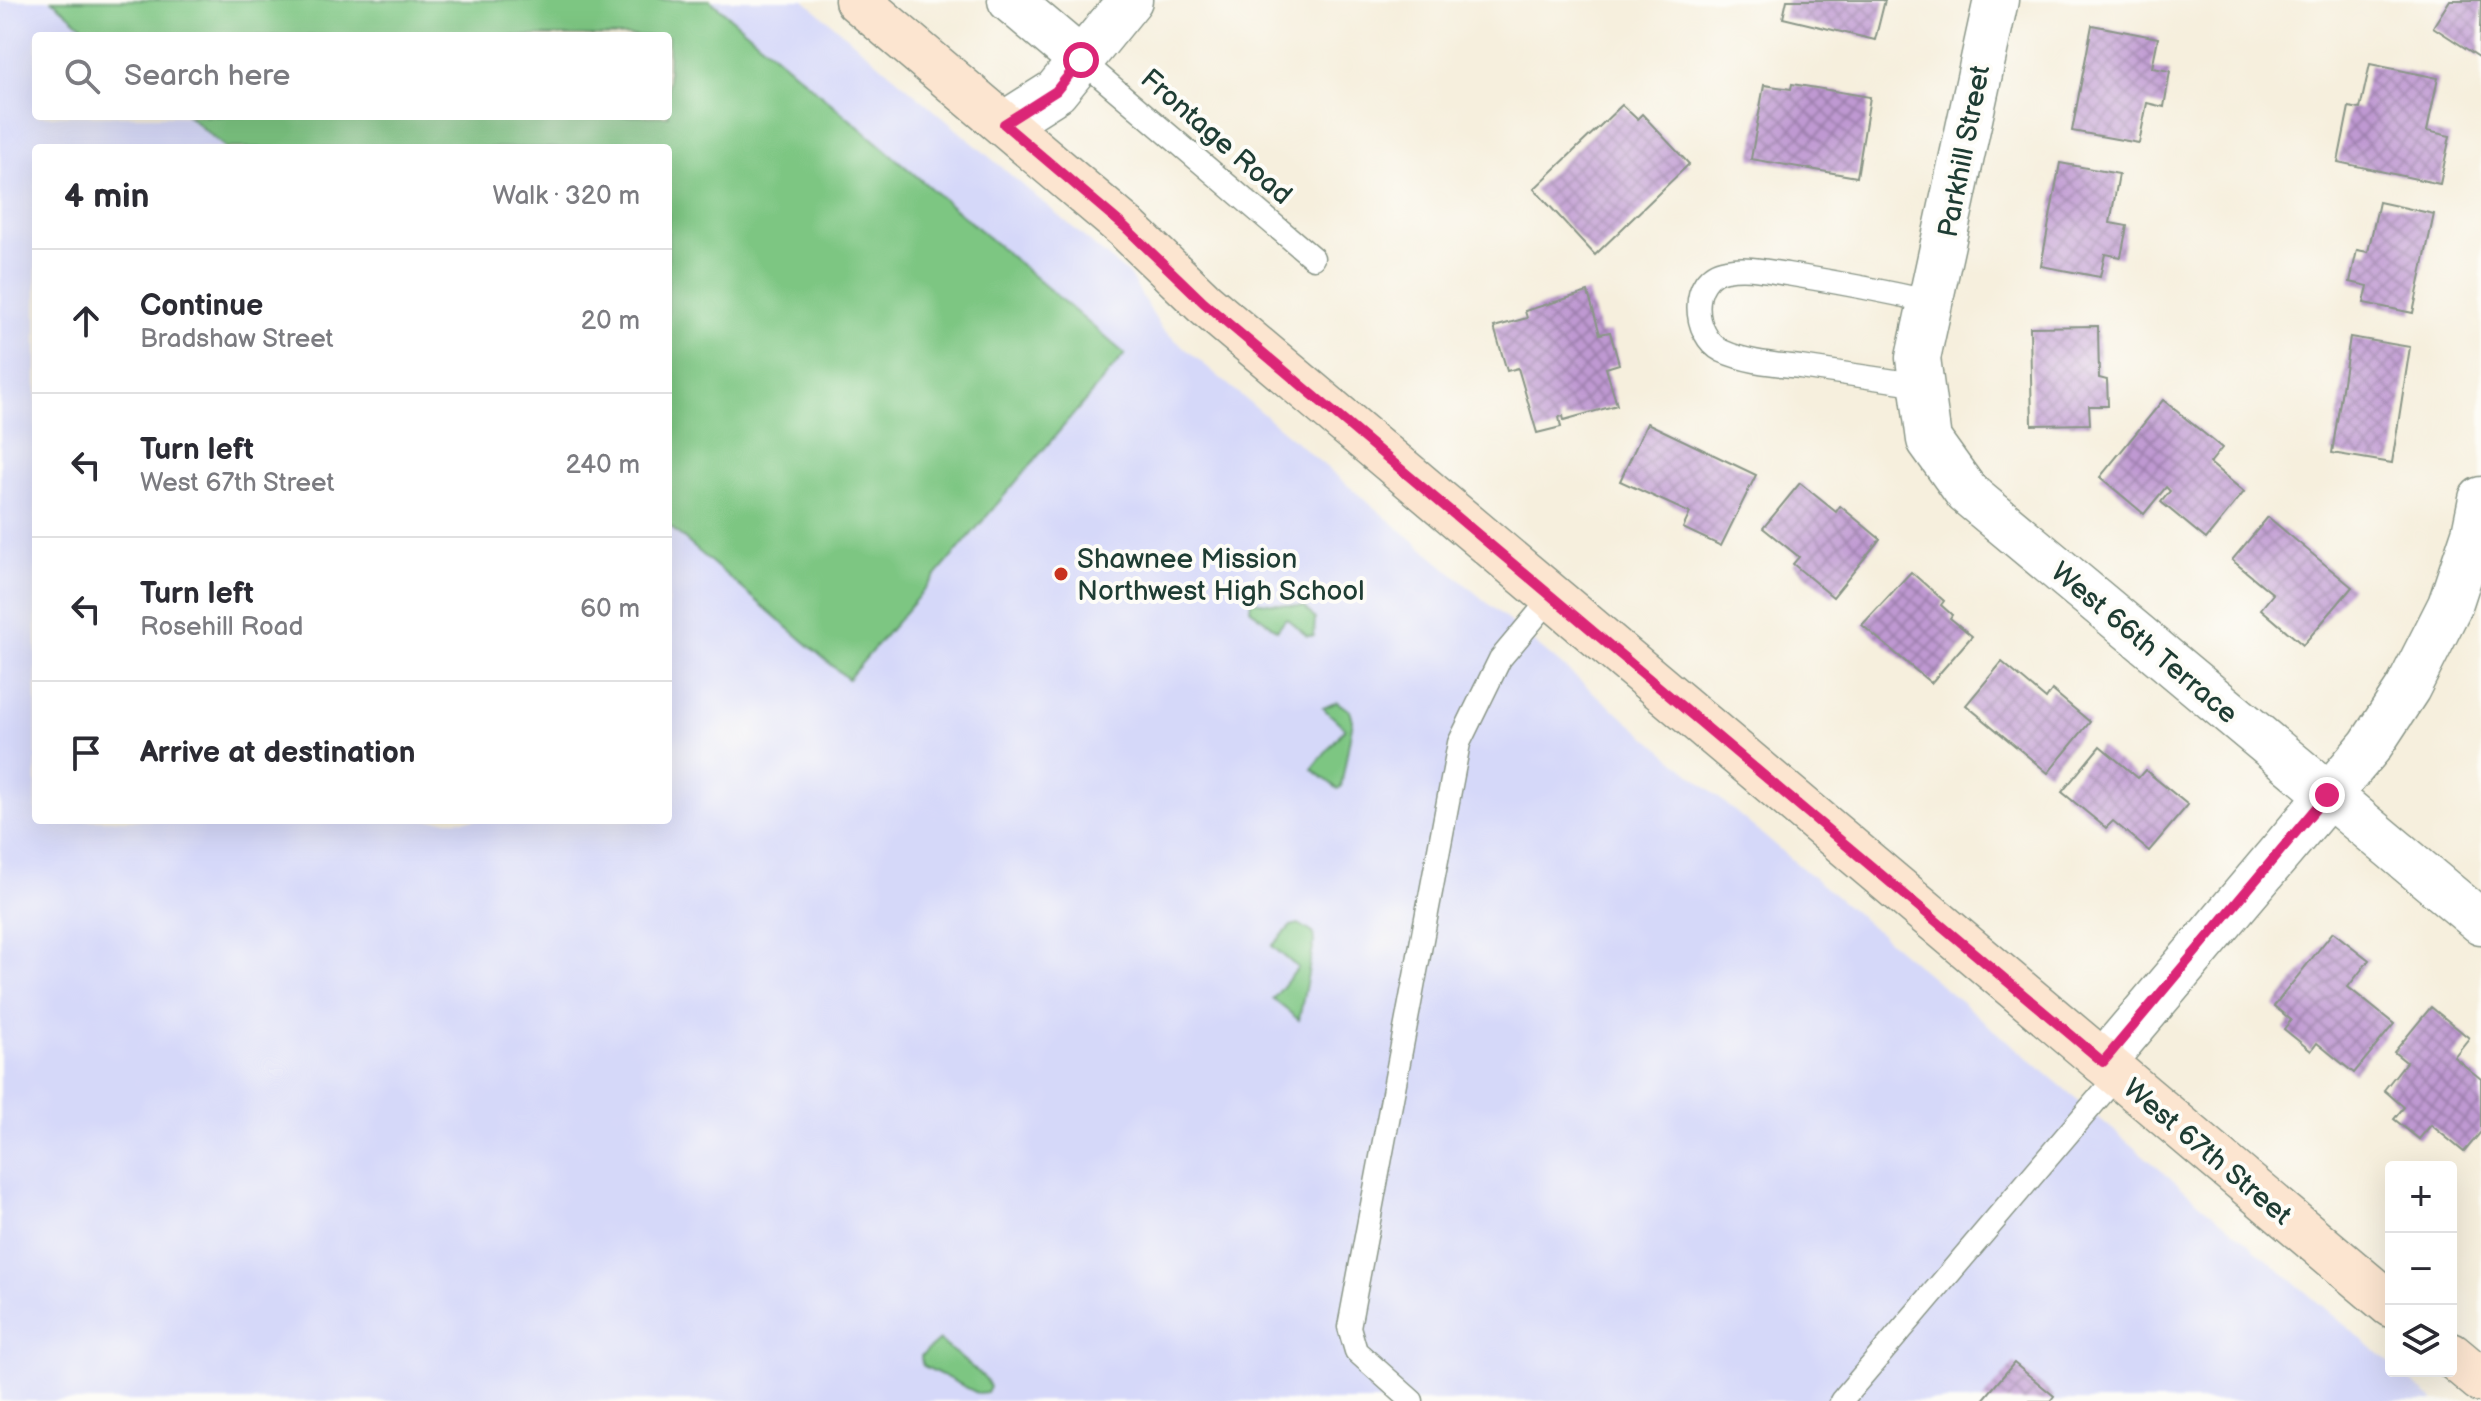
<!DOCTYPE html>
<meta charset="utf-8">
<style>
body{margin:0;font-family:"Balsamiq Sans",sans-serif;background:#f7f7f7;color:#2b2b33}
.controls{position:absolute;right:24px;bottom:24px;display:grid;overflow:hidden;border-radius:8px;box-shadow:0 8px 32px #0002}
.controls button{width:72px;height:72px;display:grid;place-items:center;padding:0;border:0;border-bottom:2px solid #e1e1e2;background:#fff;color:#2b2b33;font:40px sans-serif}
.stop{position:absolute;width:24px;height:24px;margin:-18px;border:6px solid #db2777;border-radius:50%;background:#fff}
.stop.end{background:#db2777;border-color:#fff;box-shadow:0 2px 8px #0008}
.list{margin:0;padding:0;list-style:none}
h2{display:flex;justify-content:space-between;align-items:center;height:104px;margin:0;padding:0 32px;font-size:34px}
h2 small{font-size:26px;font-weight:400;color:#7c7c81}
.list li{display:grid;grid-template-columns:52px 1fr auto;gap:24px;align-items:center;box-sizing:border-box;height:144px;padding:0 32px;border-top:2px solid #e1e1e2}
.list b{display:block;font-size:30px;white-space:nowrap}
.list p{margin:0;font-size:26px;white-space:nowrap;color:#7c7c81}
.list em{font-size:26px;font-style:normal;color:#7c7c81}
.icon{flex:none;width:44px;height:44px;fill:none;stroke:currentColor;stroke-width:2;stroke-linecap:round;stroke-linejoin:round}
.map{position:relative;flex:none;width:2481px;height:1401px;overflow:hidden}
.search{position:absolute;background:#fff;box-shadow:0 8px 32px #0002;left:32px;top:32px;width:640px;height:88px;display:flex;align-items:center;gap:20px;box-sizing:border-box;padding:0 28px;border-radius:8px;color:#7c7c81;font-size:30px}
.panel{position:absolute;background:#fff;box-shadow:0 8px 32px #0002;left:32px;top:144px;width:640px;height:680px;border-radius:8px}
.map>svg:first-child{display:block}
.built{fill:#d5d8f9;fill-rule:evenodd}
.green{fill:#7dc682;stroke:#4e825b;stroke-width:2}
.building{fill:url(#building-cross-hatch)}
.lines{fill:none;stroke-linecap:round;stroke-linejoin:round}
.lane-casing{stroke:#8a9688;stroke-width:25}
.street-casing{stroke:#8a9688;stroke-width:47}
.secondary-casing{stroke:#8a9688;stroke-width:47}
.lane{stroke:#fff;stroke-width:22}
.street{stroke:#fff;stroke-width:44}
.secondary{stroke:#fce5d0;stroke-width:44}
.route{stroke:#db2777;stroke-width:10}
.poi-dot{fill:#c8321e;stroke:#fdfcf7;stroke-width:3}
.labels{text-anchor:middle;stroke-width:8;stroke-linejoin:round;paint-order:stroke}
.street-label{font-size:28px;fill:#1f3d34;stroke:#fdfcf7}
.poi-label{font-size:28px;fill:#1f3d34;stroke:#fdfcf7;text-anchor:start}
</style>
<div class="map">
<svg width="2481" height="1401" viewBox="0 0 2481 1401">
<defs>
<pattern id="building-cross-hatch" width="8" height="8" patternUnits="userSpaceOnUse" patternTransform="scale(2)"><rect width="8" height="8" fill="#bf99d2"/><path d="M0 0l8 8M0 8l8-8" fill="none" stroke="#9b7eab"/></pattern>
</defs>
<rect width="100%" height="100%" fill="#fdfcf7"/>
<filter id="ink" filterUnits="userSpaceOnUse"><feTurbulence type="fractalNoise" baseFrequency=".0125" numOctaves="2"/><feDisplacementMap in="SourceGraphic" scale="16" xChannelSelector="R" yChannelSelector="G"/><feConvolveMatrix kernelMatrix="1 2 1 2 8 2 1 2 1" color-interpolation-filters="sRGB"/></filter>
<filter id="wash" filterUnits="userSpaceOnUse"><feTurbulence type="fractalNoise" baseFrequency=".006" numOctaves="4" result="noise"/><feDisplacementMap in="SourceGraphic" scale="32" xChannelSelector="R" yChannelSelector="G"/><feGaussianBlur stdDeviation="1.8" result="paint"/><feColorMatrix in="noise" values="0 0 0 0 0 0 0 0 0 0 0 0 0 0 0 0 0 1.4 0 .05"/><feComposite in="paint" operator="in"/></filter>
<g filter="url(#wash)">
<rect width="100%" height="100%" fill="#f6efdd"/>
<path class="built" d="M0,0H804L1130,276L1161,328L2391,1364V1371H2399L2435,1401H0ZM36,36H668V116H36ZM36,148H668V820H36Z"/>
<g class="green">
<polygon points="52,0 710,0 1125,354 848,679 668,525 668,148 226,148 188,116 668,116 668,36 94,36"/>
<polygon points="1251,601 1305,607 1315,619 1314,636 1307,636 1286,618 1277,630 1250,609"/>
<polygon points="1337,702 1350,711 1353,720 1341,787 1338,789 1312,769 1345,728 1323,708"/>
<polygon points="1299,924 1313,933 1314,942 1299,1020 1273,999 1298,968 1272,946 1291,926"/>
<polygon points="939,1340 986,1379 990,1387 987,1393 979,1394 922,1365 921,1356"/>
</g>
<g id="blocks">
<g class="building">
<polygon points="1787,0 1885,0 1875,40 1783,18"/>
<polygon points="2450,0 2481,0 2479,57 2433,27"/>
<polygon points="2092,25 2158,38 2152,68 2170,71 2164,107 2147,103 2139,143 2072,131"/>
<polygon points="2370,64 2438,78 2427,131 2450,136 2440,184 2338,162 2349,107 2360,109"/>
<polygon points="1792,84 1870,97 1857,177 1751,159 1764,85 1791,89"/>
<polygon points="1622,105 1637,119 1642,114 1689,164 1595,255 1534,189"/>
<polygon points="2060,163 2119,174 2110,223 2127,226 2121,257 2105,254 2100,277 2041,266"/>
<polygon points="2379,202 2434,214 2413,313 2364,303 2368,286 2350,282 2357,250 2368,252"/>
<polygon points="1588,292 1600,334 1610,332 1619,364 1606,368 1617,405 1564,420 1563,416 1559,417 1561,427 1537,433 1518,368 1507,371 1494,327 1527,318 1525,311"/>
<polygon points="2098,326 2099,378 2107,380 2108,406 2089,406 2090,424 2032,425 2030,327"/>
<polygon points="2350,337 2410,347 2392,463 2332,453"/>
<polygon points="2163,400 2222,448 2210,463 2244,492 2206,539 2161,502 2170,491 2166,487 2144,514 2100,477"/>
<polygon points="1647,423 1756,475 1721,546 1683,528 1690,513 1620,481"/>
<polygon points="1800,483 1836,512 1840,506 1880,539 1833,597 1793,564 1799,557 1763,528"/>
<polygon points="2268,517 2352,587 2303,645 2261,609 2273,594 2232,560"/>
<polygon points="1911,572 1944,601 1941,605 1952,615 1950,618 1972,636 1931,683 1862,625"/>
<polygon points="2002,662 2046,699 2052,690 2090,722 2048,773 1966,705"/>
<polygon points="2100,746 2138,778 2145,770 2188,805 2149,851 2113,821 2106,828 2062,792"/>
<polygon points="2333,932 2369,960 2348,987 2394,1024 2354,1073 2317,1043 2311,1051 2284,1029 2291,1020 2274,1006"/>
<polygon points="2431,1007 2469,1038 2454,1057 2481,1079 2481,1132 2464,1152 2431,1125 2419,1139 2394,1119 2404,1107 2384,1090 2406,1062 2394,1052"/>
<polygon points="2014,1363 2054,1396 2050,1401 1982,1401"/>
</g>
</g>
</g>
<g filter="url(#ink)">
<use href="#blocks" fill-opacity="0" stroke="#8a9688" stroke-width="2"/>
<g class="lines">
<defs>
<g id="lane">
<polyline points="1081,60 1313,258"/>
<path d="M1922,385C1881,379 1841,373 1800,367C1774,364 1746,362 1722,351C1692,336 1688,276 1726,270C1746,266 1767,271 1787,274C1836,282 1884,291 1932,302"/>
<polyline points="1412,1401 1356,1351 1349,1327 1459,743 1500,659 1552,597"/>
<polyline points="1841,1401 2118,1075"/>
</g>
<g id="street">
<polyline points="1010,0 1081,60"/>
<polyline points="1996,0 1918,358 1929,440 1967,493 2481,922"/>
<polyline points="1004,124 1056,91 1130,0"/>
<polyline points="2103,1062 2370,746 2408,688 2450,605 2474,533 2481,499"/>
</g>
<g id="secondary">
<polyline points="857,0 1125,227 1204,303 2391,1305"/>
<polyline points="2451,1355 2481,1380"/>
</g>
</defs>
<use href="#lane" class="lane-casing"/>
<use href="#street" class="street-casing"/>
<use href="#secondary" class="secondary-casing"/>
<use href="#lane" class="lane"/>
<use href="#street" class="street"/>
<use href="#secondary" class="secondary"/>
</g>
</g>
<g class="lines" filter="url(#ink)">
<polyline class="route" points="1081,60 1056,91 1004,124 1125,227 1204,303 2103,1062 2327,795"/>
</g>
<circle class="poi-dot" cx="1061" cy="574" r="8"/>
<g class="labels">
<g class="street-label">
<text transform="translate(1217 136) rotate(41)" y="10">Frontage Road</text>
<text transform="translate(1963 151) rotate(-79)" y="10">Parkhill Street</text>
<text transform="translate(2145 642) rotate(40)" y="10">West 66th Terrace</text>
<text transform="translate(2208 1151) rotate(40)" y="10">West 67th Street</text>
</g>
<g class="poi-label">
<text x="1077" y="568">Shawnee Mission<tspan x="1077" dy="32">Northwest High School</tspan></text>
</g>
</g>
</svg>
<div class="controls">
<button>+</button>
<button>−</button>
<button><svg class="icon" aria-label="layers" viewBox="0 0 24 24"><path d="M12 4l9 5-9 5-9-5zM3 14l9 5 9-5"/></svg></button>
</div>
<div class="stop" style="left:1081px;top:60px"></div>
<div class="stop end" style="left:2327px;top:795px"></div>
<div class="search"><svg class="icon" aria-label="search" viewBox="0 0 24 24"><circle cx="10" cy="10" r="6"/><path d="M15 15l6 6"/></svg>Search here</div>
<section class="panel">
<h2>4 min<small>Walk · 320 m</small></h2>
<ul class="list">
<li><svg class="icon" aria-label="ahead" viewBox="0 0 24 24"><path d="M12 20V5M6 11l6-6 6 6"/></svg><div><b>Continue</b><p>Bradshaw Street</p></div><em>20 m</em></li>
<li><svg class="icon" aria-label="left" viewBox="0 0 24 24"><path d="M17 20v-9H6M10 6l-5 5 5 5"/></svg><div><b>Turn left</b><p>West 67th Street</p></div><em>240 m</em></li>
<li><svg class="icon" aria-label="left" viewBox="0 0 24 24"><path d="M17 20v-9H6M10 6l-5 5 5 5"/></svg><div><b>Turn left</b><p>Rosehill Road</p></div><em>60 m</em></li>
<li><svg class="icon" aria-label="arrive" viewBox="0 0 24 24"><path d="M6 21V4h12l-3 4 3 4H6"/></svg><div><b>Arrive at destination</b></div></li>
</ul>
</section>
</div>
